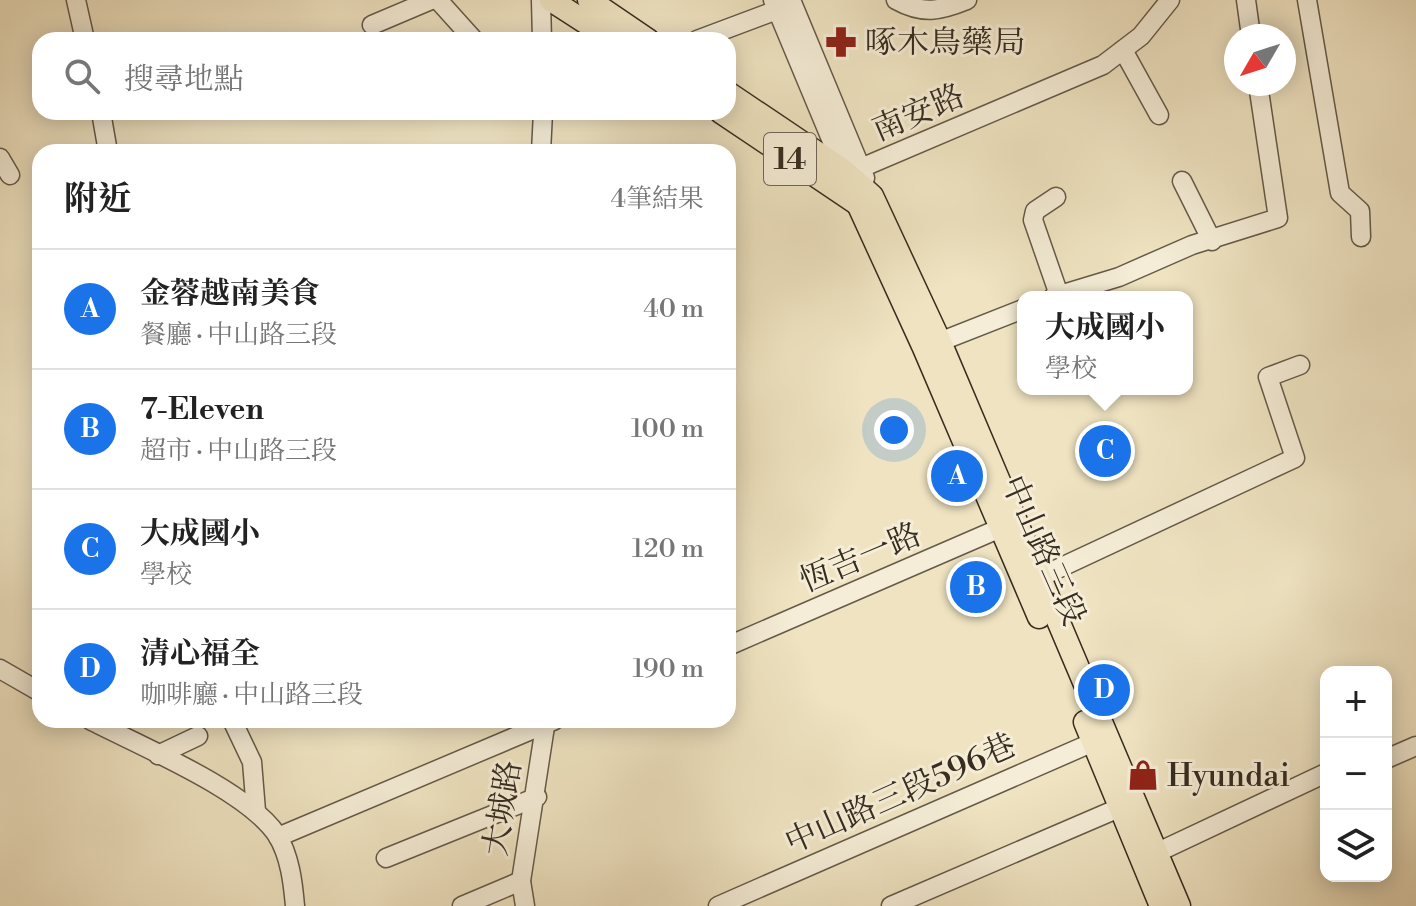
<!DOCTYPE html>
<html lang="zh-TW">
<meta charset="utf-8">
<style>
body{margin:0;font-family:"Libre Bodoni","Noto Serif TC",serif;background:#f6f6f6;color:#222}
.controls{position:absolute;right:24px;bottom:24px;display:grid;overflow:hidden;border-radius:16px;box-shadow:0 4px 20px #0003}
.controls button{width:72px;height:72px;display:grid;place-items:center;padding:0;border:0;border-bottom:2px solid #e0e0e0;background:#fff;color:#222;font:40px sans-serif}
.compass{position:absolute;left:1224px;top:24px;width:72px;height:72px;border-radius:50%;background:#fff;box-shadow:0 4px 20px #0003;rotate:231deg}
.you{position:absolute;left:894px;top:430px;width:28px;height:28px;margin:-20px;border:6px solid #fff;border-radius:50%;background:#1a73e8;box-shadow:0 0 0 12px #1a73e833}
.badge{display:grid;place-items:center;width:52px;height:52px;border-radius:50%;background:#1a73e8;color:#fff;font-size:26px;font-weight:700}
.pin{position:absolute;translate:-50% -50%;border:4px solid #fff;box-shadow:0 2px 8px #0006}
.popup{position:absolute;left:1017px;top:291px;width:176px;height:104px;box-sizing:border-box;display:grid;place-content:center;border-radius:16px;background:#fff;filter:drop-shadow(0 2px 6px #0005);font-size:26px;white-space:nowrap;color:#767676}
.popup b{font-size:30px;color:#222}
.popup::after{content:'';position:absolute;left:50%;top:100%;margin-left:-16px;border:16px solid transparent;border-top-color:#fff}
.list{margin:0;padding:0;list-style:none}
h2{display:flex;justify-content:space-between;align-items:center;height:104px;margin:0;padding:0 32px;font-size:34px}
h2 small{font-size:26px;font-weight:400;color:#767676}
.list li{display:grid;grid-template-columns:52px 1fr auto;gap:24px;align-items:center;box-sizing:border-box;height:120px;padding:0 32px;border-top:2px solid #e0e0e0}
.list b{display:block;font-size:30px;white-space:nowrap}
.list p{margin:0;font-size:26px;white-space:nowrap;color:#767676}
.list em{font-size:26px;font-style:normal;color:#767676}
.icon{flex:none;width:44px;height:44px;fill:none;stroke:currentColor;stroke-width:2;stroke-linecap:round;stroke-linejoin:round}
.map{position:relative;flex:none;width:1416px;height:906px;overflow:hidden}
.search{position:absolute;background:#fff;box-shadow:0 4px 20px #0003;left:32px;top:32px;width:704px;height:88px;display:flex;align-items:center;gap:20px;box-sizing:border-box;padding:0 28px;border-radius:24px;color:#767676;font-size:30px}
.panel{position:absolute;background:#fff;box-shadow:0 4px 20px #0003;left:32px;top:144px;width:704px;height:584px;border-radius:24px}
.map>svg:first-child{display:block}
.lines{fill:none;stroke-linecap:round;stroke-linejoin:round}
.minor-casing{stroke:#645a48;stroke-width:21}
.major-casing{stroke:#362c20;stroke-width:25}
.minor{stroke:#f5edd7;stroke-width:18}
.major{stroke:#efe3c1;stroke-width:22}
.labels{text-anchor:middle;stroke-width:6;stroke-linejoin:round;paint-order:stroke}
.shield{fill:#f5edd7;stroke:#6f6657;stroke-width:2}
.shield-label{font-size:30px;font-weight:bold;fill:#362c20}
.poi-label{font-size:32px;fill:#362c20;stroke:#f5edd7;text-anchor:start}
.street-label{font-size:32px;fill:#362c20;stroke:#f5edd7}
</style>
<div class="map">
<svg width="1416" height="906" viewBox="0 0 1416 906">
<rect width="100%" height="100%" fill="#efe3c1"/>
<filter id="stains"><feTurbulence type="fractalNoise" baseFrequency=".0025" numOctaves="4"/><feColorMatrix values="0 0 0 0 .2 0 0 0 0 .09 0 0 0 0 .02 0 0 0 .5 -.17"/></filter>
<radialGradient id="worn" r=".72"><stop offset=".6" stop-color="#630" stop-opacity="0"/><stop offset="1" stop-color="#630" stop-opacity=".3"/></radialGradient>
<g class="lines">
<defs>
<g id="minor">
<polyline points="76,0 85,40"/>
<polyline points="438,0 474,40"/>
<polyline points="541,0 542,40"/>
<polyline points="773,0 846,175"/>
<polyline points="791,0 865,178"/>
<path d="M896,0C923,15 940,11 967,0"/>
<polyline points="1246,0 1251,36"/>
<polyline points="1307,0 1340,193 1360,211 1361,237"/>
<polyline points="372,25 431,0"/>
<polyline points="697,40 777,10"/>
<polyline points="1123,50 1159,115"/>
<polyline points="101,112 108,152"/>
<polyline points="541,152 543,112"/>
<polyline points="0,158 10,175"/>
<polyline points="844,171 861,168 1103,65 1141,36 1170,0"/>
<polyline points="1182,181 1212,241"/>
<polyline points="1056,197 1035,211 1033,220 1059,295"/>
<polyline points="1053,297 1119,277 1192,245 1278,218 1258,84"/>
<polyline points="929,346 1023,309"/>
<polyline points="1038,578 1295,458 1268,377 1300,365"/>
<polyline points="728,646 1012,523"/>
<polyline points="0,669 40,692"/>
<path d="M90,720C140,746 247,790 277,835C290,856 293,883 295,906"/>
<polyline points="232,720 252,762 256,811"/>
<polyline points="158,755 198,736"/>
<polyline points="1386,759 1416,746"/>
<polyline points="278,837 555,720"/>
<polyline points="1156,853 1326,773"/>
<polyline points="386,858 537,797"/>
<polyline points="462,906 521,881"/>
<polyline points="525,906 521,881 546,720"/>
<polyline points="718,906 1105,737"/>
<polyline points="891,906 1119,808"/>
</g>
<g id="major">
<polyline points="551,0 613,40"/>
<polyline points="589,0 648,40"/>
<polyline points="728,93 844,171 872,196 940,342 1179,906"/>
<polyline points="721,112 858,204"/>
<polyline points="858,204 924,348 1039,617"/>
<polyline points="1085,722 1161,906"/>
</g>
</defs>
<use href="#minor" class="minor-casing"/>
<use href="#major" class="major-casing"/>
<use href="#minor" class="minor"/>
<use href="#major" class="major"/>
</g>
<defs>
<symbol id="pharmacy-bare" viewBox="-9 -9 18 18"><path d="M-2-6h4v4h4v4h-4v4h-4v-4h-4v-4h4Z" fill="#8f2418" stroke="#f5edd7" stroke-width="2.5" paint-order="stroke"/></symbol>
<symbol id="shop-bare" viewBox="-9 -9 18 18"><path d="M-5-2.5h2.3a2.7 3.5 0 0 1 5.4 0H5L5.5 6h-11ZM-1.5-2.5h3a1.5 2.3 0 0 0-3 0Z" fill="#8f2418" stroke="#f5edd7" stroke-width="2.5" paint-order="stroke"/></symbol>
</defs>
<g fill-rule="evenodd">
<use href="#pharmacy-bare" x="819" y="20" width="44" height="44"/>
<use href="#shop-bare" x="1121" y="753" width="44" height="44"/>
</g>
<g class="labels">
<rect class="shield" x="764" y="133" width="52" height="52" rx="6"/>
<g class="shield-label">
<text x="790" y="169">14</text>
</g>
<g class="poi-label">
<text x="865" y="53">啄木鳥藥局</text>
<text x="1167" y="786">Hyundai</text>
</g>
<g class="street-label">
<text transform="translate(918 112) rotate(-23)" y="11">南安路</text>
<text transform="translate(1044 550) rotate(66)" y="11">中山路三段</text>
<text transform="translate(860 557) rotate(-23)" y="11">恆吉一路</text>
<text transform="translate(900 793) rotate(-24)" y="11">中山路三段596巷</text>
<text transform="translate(502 808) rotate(-81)" y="11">大城路</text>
</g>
</g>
<rect width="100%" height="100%" filter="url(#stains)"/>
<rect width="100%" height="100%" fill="url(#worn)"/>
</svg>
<div class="controls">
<button>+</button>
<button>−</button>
<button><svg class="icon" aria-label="layers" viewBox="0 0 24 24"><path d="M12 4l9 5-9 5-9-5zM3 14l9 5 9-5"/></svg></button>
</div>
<svg class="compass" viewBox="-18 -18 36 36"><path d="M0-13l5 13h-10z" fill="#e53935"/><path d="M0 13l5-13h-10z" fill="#767676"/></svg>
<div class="you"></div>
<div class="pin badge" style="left:957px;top:476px">A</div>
<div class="pin badge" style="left:976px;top:587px">B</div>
<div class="pin badge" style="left:1105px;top:451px">C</div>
<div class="popup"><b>大成國小</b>學校</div>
<div class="pin badge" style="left:1104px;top:690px">D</div>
<div class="search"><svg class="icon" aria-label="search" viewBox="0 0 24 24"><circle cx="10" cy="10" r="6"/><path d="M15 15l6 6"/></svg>搜尋地點</div>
<section class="panel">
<h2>附近<small>4筆結果</small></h2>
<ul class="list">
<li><span class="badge">A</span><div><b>金蓉越南美食</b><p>餐廳 · 中山路三段</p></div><em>40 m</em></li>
<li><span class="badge">B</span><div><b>7-Eleven</b><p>超市 · 中山路三段</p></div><em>100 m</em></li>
<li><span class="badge">C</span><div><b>大成國小</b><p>學校</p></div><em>120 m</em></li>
<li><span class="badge">D</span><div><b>清心福全</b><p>咖啡廳 · 中山路三段</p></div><em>190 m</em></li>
</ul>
</section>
</div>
